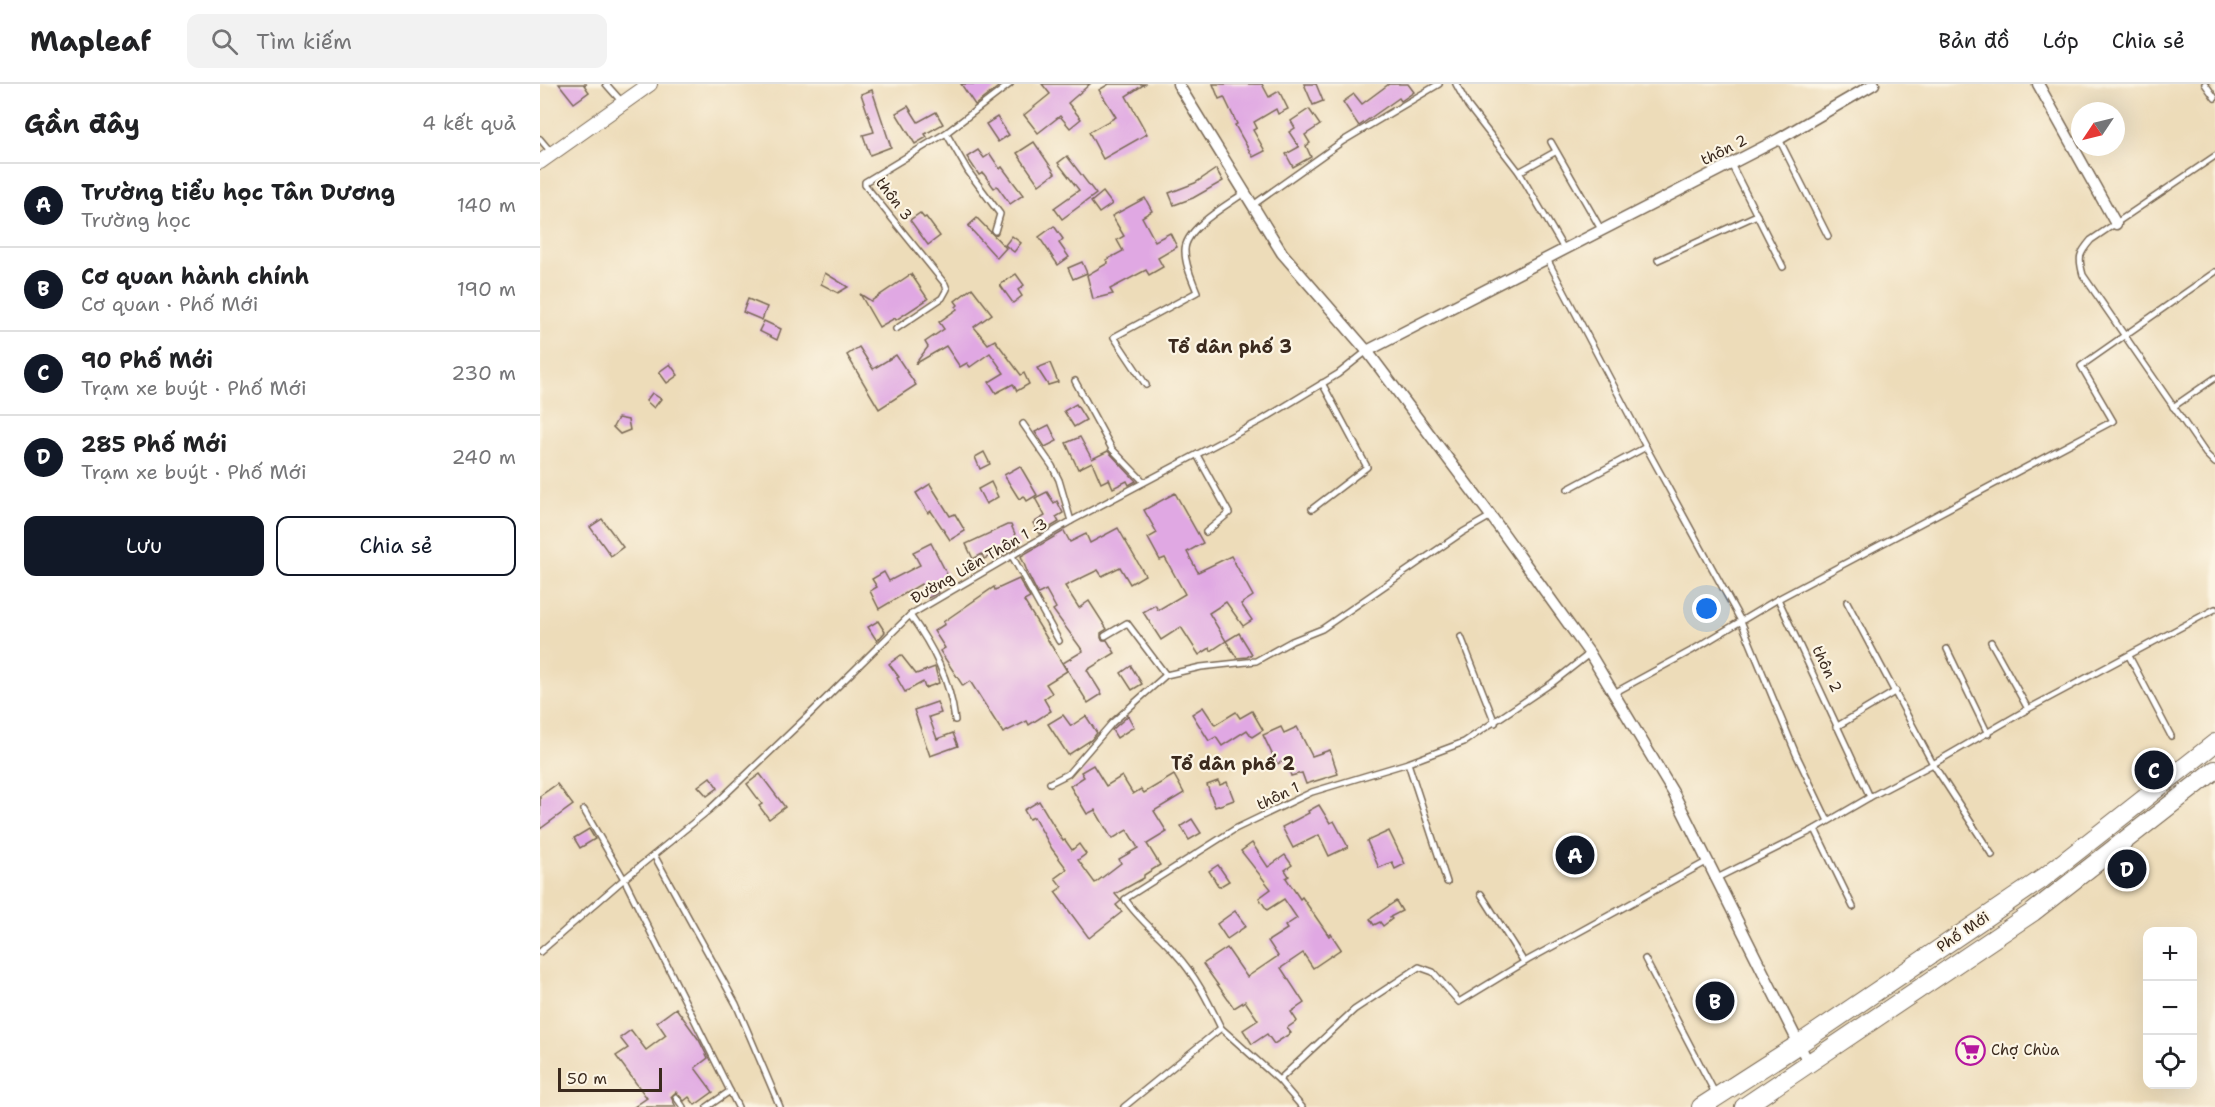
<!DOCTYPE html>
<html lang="vi">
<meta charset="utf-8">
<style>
body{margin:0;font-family:"Shantell Sans",sans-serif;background:#f2f2f2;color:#202124}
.controls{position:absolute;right:18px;bottom:18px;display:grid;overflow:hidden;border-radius:12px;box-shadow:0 6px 24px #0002}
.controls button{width:54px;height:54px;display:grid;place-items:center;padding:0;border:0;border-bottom:2px solid #e0e0e0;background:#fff;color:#202124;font:30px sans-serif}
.compass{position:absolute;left:1531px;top:18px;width:54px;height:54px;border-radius:50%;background:#fff;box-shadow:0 6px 24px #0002;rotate:235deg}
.scale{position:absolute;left:18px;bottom:15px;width:104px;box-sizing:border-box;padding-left:6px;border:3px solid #3b2a1e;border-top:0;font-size:16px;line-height:21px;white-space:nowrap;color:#3b2a1e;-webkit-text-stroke:4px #fcf5e5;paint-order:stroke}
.you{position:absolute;left:1167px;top:525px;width:21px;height:21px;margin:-15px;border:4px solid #fff;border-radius:50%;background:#1a73e8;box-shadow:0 0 0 9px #1a73e833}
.badge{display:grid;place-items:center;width:39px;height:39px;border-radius:50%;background:#111827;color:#fff;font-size:20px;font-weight:700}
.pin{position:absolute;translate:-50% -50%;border:3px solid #fff;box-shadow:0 2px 6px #0006}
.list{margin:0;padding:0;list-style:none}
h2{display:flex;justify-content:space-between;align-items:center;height:78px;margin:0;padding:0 24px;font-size:26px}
h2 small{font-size:20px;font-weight:400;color:#757577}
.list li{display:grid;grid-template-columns:39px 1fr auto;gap:18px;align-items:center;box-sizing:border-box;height:84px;padding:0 24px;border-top:2px solid #e0e0e0}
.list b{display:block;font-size:22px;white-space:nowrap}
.list p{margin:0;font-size:20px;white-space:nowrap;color:#757577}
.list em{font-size:20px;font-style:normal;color:#757577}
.actions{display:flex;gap:12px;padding:18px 24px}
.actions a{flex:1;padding:14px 0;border:2px solid #111827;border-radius:12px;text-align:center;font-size:21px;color:#111827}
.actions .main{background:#111827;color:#fff}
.icon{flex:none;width:33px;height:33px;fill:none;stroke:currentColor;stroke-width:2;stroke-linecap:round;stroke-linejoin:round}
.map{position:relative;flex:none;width:1675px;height:1023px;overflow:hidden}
header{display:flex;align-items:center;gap:36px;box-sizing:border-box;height:84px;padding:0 30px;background:#fff;border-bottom:2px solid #e0e0e0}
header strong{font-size:28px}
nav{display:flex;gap:33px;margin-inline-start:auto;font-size:21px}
.search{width:420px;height:54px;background:#f2f2f2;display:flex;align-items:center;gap:15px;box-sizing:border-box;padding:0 21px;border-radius:12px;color:#757577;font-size:22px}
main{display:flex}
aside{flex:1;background:#fff}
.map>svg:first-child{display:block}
.building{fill:#e0a8e3}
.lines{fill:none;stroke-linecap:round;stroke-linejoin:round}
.service-casing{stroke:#796854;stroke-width:8}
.minor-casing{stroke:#796854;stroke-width:13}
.tertiary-casing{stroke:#796854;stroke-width:16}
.primary-casing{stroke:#796854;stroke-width:20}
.service{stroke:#fff;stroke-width:5}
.minor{stroke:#fff;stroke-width:10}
.tertiary{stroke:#fff;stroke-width:14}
.primary{stroke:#fff;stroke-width:18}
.labels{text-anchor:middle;stroke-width:4.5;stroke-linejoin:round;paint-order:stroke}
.street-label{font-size:15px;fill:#3b2a1e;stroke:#fcf5e5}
.poi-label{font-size:15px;fill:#3b2a1e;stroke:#fcf5e5;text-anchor:start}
.quarter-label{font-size:18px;font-weight:bold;fill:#3b2a1e;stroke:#fcf5e5}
</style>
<header>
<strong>Mapleaf</strong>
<div class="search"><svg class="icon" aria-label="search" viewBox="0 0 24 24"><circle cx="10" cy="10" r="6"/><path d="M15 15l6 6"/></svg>Tìm kiếm</div>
<nav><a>Bản đồ</a><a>Lớp</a><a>Chia sẻ</a></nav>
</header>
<main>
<aside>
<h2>Gần đây<small>4 kết quả</small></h2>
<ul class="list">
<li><span class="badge">A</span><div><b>Trường tiểu học Tân Dương</b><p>Trường học</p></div><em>140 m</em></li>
<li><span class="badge">B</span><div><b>Cơ quan hành chính</b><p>Cơ quan · Phố Mới</p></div><em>190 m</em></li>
<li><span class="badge">C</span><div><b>90 Phố Mới</b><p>Trạm xe buýt · Phố Mới</p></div><em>230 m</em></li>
<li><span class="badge">D</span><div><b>285 Phố Mới</b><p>Trạm xe buýt · Phố Mới</p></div><em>240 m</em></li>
</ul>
<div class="actions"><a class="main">Lưu</a><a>Chia sẻ</a></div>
</aside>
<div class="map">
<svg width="1675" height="1023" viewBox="0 0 1675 1023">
<rect width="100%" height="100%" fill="#fcf5e5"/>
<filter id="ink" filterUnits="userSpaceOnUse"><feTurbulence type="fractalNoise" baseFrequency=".0167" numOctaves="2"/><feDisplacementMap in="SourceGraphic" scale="12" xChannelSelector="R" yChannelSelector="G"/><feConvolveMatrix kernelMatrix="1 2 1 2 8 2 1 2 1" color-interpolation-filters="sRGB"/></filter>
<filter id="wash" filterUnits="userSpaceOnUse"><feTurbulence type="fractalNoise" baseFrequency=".008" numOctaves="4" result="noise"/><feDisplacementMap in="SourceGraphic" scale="24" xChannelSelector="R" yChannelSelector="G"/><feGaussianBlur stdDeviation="1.35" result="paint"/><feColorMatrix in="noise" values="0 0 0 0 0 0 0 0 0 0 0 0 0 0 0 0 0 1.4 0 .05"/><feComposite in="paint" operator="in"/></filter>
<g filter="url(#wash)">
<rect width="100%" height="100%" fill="#eddcb9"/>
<g id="blocks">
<g class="building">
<polygon points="19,0 47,0 44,1 49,8 34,19"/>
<polygon points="421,0 462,0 435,21"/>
<polygon points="502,0 550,0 528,19 541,35 530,44 520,32 498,49 484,31 510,10"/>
<polygon points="569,0 605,0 586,12 607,50 563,75 549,48 576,33 559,6"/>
<polygon points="673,0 722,0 729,13 739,7 748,25 738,30 736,25 714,38 717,44 713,46 725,67 713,73 695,41 697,40 684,13 679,15"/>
<polygon points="764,0 776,0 783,17 773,21"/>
<polygon points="849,0 868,0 874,8 861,17 859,14 819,42 803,18 814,10 822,20"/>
<polygon points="332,6 351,63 330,71 323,51 334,48 321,10"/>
<polygon points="368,22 378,38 396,28 403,40 385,50 387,53 375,60 356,29"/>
<polygon points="769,25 780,41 765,51 770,59 766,62 771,73 753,83 746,70 759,63 749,48 755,44 751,37"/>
<polygon points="457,33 469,51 458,58 446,40"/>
<polygon points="494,58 515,89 499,101 477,69"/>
<polygon points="438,66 444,74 450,70 460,85 462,83 483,111 470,120 457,102 454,104 443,89 439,91 427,73"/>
<polygon points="527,72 556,110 522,135 514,124 539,106 518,79"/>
<polygon points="676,85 683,97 653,114 634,121 629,109 655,99"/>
<polygon points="563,108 572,120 559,129 551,118"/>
<polygon points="605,114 612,127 602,133 615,157 630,149 637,163 618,174 623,183 609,191 606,186 570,205 573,210 553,215 547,191 568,179 566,176 583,167 577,156 584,152 572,132"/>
<polygon points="380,129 384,134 386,133 400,152 388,161 370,136"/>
<polygon points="437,134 466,164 457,174 428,142"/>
<polygon points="514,142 523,155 519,159 529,173 518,181 499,153"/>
<polygon points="472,152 481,159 474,168 465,161"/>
<polygon points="542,178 547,189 533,195 528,184"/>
<polygon points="285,189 308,203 298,209 281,200"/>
<polygon points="371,190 388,215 356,236 355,234 339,243 320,210 331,217"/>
<polygon points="476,190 484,201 478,206 482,212 473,219 460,201"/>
<polygon points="432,204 452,230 434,243 448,260 455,256 481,291 484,289 489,300 477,307 473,300 456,309 449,298 464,289 450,269 430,283 427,279 420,283 406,262 375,280 388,263 385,258 404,245 399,238 417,225 416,223 418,221 415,217"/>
<polygon points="208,215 227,223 222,236 203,228"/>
<polygon points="224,237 241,245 237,256 219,247"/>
<polygon points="319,263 333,285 356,271 376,301 339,325 307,271"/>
<polygon points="510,279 518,298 508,301 497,284"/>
<polygon points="130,280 138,291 127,299 119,288"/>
<polygon points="112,309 121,315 114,324 106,317"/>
<polygon points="536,320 546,336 534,343 524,327"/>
<polygon points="78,334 88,336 90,346 80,350 73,343"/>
<polygon points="509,341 517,357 505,363 495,348"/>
<polygon points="540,353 552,375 568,367 596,397 589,401 587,397 573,404 569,395 561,399 552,378 538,385 526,359"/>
<polygon points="444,368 450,380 440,385 435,373"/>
<polygon points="480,382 497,411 487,417 484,412 479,415 464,391"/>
<polygon points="451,398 458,413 446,420 438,405"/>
<polygon points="390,400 410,432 415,430 425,447 410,456 391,427 388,429 376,409"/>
<polygon points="507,408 514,419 517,417 523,429 516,433 519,438 499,450 493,439 505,432 495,414"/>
<polygon points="635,409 663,459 647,468 658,488 691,472 713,512 701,520 712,536 703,542 686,518 669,529 686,557 671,567 670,564 659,571 641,543 621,556 603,528 615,521 618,526 645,510 625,474 620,476 608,454 617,449 604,426"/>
<polygon points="62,435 83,463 71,472 50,443"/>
<polygon points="467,441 471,441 480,461 461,472 459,468 444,475 442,470 433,475 426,460"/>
<polygon points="578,444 605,491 590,500 580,483 562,492 558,486 525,502 539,524 549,517 567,545 561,549 561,554 563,556 567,556 575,569 547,586 562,610 548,619 523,579 543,567 513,526 516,524 506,506 498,510 488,490 481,472 524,447 530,458 546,450 550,459"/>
<polygon points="391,459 410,496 396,504 398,509 388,514 381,500 339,525 330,507 337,503 332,495 344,488 349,497 380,481 373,468"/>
<polygon points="479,495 490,514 484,517 527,587 506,600 512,609 504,615 511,627 489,641 487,637 463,649 430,597 423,602 400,567 405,564 394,547 405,540 403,538 454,503 455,506"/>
<polygon points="338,537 345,548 337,557 328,543"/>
<polygon points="699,549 712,570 707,573 697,574 686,557"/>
<polygon points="361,571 376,590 395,583 399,599 385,604 383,598 365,608 357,594 359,593 349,580"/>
<polygon points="591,582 602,600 592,606 581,589"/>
<polygon points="397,618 401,629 389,633 397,655 413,649 418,662 390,672 374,626"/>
<polygon points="663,623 675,641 696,628 700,634 712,627 723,646 712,653 707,646 682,662 676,653 669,657 652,630"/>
<polygon points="523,631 531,642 546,632 557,649 551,656 528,671 508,640"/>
<polygon points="588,632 594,643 577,654 572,646"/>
<polygon points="741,643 744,649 757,643 772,672 790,666 798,690 766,700 762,689 751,692 746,676 737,680 723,651"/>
<polygon points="553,681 566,702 582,692 593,710 601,705 604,709 634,691 644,709 614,727 627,748 607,760 620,781 604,791 604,794 575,810 581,817 576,821 582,828 549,854 515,808 522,803 515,794 527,785 512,765 494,733 489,735 484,726 499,717 523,757 525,756 532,766 539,760 546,770 538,776 555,799 581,779 579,775 598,764 587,746 572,755 555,726 547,730 530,702 544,693 541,688"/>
<polygon points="220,690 245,723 229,735 219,722 222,720 207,700"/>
<polygon points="170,693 178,704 167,712 158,702"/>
<polygon points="678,697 680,701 687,698 694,716 675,723 667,701"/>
<polygon points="17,700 33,721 0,745 0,712"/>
<polygon points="779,721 790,739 794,737 808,763 789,772 779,751 753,764 742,743 769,729 768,727"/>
<polygon points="652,735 661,749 649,756 641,742"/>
<polygon points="49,745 55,755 40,764 34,754"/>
<polygon points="849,747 865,780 855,785 852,778 839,784 827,757"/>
<polygon points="712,759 728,783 745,771 752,781 745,786 749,792 746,794 760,815 762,813 789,852 791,850 801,865 773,884 763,869 741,884 764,919 751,928 757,937 747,944 751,949 734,960 727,950 712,960 703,946 718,936 705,917 694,924 663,880 687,864 707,893 738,872 728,857 747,845 745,842 757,834 744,815 727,826 719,814 731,805 701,767"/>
<polygon points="678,781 689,797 679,803 669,787"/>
<polygon points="856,817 862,827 850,833 852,835 843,842 840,838 834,841 830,835"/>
<polygon points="695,827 706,842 687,855 677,840"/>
<polygon points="136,924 159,956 168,974 155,984 173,1008 155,1021 149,1013 144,1017 136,1008 131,1013 136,1023 94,1023 107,1014 76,972 88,964 80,954 91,946 106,966 126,951 117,938"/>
</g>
</g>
</g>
<g filter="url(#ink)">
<use href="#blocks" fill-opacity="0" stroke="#796854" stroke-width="1.5"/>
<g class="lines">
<defs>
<g id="service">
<polyline points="66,0 82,18"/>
<polyline points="916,0 928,22 979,88 1024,165"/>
<polyline points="1665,0 1675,14"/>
<polyline points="406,49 428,87 460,130 455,147"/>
<polyline points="0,55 11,68"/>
<polyline points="1239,55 1288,152"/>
<polyline points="1011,58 1062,147"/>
<path d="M1675,72L1551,156C1539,170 1538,173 1543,191L1666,370L1675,379"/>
<polyline points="1191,80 1243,183"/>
<polyline points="979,88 1015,68"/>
<polyline points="713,121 803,57 899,0"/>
<polyline points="1007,175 1106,363 1201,537 1256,670 1288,737"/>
<polyline points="1118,176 1217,131"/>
<polyline points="356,245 402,214 407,205 405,200 325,101 325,98 406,49 470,0"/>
<polyline points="535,297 572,365 604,398"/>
<path d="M606,301L574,253L657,208C652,195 645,181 645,167C644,145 687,121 704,109"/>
<polyline points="1633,323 1675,294"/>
<polyline points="483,340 512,382 519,396 531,437"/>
<polyline points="657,371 689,429 666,448"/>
<polyline points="1028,405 1106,363"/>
<polyline points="772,425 827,383 782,299"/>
<polyline points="472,472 519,557"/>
<polyline points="1238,515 1330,713 1393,680 1488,625 1675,525"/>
<polyline points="1307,518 1393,680 1452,771"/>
<path d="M370,531C393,563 410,596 415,636"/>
<polyline points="565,552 587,539 626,591"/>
<polyline points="921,553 955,639"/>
<polyline points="1451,558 1488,625"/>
<polyline points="1407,565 1448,650"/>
<polyline points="1589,572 1631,652"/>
<polyline points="1074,609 1151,567 1238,515 1573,337 1541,282 1675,188"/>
<polyline points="1296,643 1356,607"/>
<polyline points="868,679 907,798"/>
<polyline points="510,699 528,690 572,639 626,591 661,583 716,577 752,557 782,545 923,448 951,432"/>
<polyline points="44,726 84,795 198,1023"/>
<polyline points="1275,745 1313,823"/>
<polyline points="114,771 196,920 240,1023"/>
<polyline points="1175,795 1275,745 1330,713"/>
<polyline points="941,810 984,878"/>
<polyline points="0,868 84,795 169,726 273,627 370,531 531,437 722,336 798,290 827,267"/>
<polyline points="1105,875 1175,1009"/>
<polyline points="681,944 739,996 814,926 879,883 893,888 919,918 988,876 1168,777"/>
<polyline points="739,996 762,1023"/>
<polyline points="136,1013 143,1023"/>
<polyline points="167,1023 190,1007"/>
<path d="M584,1023L681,944C668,917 656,892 635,869C619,850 599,836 585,815L695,745L772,708L868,679L924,658L1012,599L1049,570"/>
</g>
<g id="minor">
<polyline points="638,0 742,169 827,267 951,432 1050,570 1134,710 1269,980"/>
<polyline points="1498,0 1576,140"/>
<polyline points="827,267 1239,55 1334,0"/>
</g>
<polyline id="tertiary" points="0,78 110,0"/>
<g id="primary">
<polyline points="1161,1023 1259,960 1502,795 1675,659"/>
<polyline points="1204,1023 1493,828 1675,686"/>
</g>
</defs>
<use href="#service" class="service-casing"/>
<use href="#minor" class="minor-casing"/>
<use href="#tertiary" class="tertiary-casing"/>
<use href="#primary" class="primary-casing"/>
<use href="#service" class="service"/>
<use href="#minor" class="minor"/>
<use href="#tertiary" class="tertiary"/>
<use href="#primary" class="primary"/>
</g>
</g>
<defs>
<symbol id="supermarket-ring" viewBox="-11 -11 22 22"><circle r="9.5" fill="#fcf5e5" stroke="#b5179e" stroke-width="1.5"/><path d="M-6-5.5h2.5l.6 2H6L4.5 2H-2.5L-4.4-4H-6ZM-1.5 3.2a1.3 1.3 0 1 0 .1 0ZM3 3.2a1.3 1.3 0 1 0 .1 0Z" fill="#b5179e"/></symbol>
</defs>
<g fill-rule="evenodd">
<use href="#supermarket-ring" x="1414" y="950" width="33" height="33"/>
</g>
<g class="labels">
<g class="street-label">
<text transform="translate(1184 66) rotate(-27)" y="5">thôn 2</text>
<text transform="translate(354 115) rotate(53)" y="5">thôn 3</text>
<text transform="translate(439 477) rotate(-30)" y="5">Đường Liên Thôn 1 -3</text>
<text transform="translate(1287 585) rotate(65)" y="5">thôn 2</text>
<text transform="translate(738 712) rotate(-26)" y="5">thôn 1</text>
<text transform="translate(1423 848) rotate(-34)" y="5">Phố Mới</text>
</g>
<g class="poi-label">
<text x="1451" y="971">Chợ Chùa</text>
</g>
<g class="quarter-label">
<text x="690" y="269">Tổ dân phố 3</text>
<text x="693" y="686">Tổ dân phố 2</text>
</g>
</g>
</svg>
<div class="controls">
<button>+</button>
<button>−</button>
<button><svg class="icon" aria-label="locate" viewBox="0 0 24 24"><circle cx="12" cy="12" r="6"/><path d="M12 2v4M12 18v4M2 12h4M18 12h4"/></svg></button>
</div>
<svg class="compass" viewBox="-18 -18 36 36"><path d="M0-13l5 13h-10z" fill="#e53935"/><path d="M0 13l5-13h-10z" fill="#757577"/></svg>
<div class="scale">50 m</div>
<div class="you"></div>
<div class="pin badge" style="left:1035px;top:771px">A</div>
<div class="pin badge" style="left:1175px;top:917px">B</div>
<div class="pin badge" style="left:1614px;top:686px">C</div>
<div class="pin badge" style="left:1587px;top:785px">D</div>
</div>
</main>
